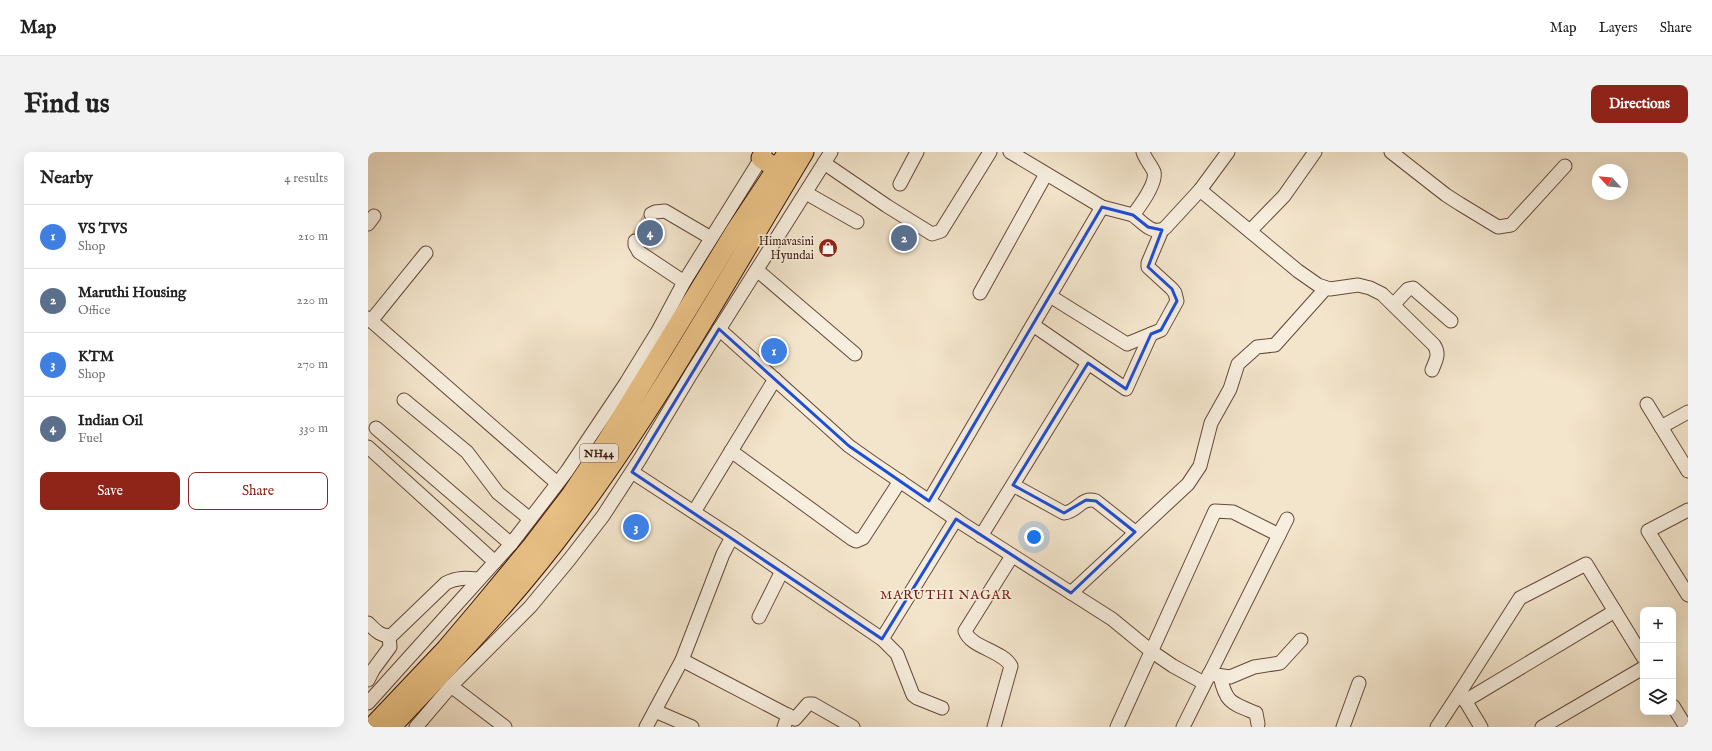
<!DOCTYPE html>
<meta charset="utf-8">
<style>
body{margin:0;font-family:"IM FELL English",serif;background:#f2f2f2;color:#222}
.controls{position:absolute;right:12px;bottom:12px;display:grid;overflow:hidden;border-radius:8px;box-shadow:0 4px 16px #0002}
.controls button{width:36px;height:36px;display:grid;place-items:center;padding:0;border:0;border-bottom:1px solid #e0e0e0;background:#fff;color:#222;font:20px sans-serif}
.compass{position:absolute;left:1224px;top:12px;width:36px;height:36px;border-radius:50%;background:#fff;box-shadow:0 4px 16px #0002;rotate:296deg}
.you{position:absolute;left:666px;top:385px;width:14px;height:14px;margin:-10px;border:3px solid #fff;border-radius:50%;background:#1a73e8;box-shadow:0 0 0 6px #1a73e833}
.badge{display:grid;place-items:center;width:26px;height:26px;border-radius:50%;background:#8f2418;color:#fff;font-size:13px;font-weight:700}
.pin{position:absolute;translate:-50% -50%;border:2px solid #fff;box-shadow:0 1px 4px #0006}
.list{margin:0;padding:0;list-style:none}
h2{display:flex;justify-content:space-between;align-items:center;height:52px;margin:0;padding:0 16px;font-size:17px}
h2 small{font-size:13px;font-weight:400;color:#767676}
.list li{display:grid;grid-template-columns:26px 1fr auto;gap:12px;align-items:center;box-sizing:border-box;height:64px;padding:0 16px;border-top:1px solid #e0e0e0}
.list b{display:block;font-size:15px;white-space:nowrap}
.list p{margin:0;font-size:13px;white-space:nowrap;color:#767676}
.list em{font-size:13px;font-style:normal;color:#767676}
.actions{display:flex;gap:8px;padding:12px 16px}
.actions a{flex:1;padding:9px 0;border:1px solid #8f2418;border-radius:8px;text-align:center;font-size:14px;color:#8f2418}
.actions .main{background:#8f2418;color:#fff}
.icon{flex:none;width:22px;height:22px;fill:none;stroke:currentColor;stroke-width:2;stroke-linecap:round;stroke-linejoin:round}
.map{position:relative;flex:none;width:1320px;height:575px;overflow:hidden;border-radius:8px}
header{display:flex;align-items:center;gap:24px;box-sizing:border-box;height:56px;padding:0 20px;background:#fff;border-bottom:1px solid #e0e0e0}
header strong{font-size:19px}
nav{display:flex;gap:22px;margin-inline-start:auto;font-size:14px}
.intro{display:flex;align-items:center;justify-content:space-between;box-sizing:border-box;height:96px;padding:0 24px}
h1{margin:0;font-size:28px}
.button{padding:10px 18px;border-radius:8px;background:#8f2418;color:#fff;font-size:14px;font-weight:700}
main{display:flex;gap:24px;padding:0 24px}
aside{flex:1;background:#fff;border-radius:8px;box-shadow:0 4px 16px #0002}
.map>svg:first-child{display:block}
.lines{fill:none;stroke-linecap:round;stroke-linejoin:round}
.minor-tunnel{stroke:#cdbba5;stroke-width:13;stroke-dasharray:13 6;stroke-linecap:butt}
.minor-casing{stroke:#654939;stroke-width:15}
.highway-casing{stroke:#361508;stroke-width:21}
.minor{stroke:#f7eede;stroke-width:13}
.highway{stroke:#eac286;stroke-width:19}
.marked{fill:none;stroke:#1d4ed8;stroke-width:3;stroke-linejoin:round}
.labels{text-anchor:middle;stroke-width:3;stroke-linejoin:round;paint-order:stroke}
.shield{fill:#f7eede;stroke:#705648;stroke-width:1}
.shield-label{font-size:11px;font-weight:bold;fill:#361508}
.poi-label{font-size:12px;fill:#361508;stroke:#f7eede;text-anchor:end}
.neighbourhood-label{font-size:13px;letter-spacing:1px;fill:#7a1f14;stroke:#f7eede}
</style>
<header>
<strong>Map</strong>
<nav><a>Map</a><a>Layers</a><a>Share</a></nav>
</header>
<div class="intro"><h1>Find us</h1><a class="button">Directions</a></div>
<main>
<aside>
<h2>Nearby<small>4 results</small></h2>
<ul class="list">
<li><span class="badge" style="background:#3f7fe0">1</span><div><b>VS TVS</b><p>Shop</p></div><em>210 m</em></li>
<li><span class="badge" style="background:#5c6f8a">2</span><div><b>Maruthi Housing</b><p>Office</p></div><em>220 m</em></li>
<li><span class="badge" style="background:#3f7fe0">3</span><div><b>KTM</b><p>Shop</p></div><em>270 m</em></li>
<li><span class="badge" style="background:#5c6f8a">4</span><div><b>Indian Oil</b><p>Fuel</p></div><em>330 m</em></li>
</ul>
<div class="actions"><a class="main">Save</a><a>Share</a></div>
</aside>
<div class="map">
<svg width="1320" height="575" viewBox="0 0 1320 575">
<rect width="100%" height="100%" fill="#f3e5cc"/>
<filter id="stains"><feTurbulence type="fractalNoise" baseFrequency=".005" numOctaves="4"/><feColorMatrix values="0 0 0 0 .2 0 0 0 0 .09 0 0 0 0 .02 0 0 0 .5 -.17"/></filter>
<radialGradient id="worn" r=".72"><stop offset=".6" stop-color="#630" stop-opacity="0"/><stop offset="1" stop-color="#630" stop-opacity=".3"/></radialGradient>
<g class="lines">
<polyline class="minor-tunnel" points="267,89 283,62"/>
<defs>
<g id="minor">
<path d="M642,0L734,55L765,63C772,54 789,31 786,20C783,13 777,7 775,0"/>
<polyline points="1023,0 1078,43 1092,52 1130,75 1143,73 1197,14"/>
<polyline points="456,11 519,54 564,82 573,79 622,0"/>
<polyline points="532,32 549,0"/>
<path d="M832,38L930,119L950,133L962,137L990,133L1002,136L1014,142L1066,193C1072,202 1068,208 1064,218"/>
<polyline points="438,41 489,70"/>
<polyline points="283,62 287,60 297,59 343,86"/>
<path d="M765,63C774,70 785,84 797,76L832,38L860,0"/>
<polyline points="0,72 6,64"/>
<polyline points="882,79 916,44 947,0"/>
<polyline points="267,89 267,93 271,100 316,130"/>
<polyline points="389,118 487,202"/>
<polyline points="612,141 678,22"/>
<polyline points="682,144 759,192 793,178 809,149 807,141 804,137 780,115 780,111 794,78"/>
<polyline points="1026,152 1040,137 1045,136 1083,169"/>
<polyline points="0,166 189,331"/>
<polyline points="3,169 58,101"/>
<polyline points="665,173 758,237 783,182"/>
<polyline points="351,177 481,294 505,311 595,372 744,467 783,499 805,514 836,531"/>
<polyline points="36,248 99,300 130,341 162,367"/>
<polyline points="1279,252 1320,319"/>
<polyline points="1293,275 1320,260"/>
<polyline points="8,276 143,392"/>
<polyline points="0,295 127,410"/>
<polyline points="363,299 484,387 488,389 495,386 532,329"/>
<polyline points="264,320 364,385 514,487 529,502 545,543 549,546 574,556"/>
<path d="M645,333L696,361C710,360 713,344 728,349L767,380"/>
<polyline points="561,349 734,55"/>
<polyline points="1320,358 1280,379 1320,443"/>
<polyline points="326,360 407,227"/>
<polyline points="613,384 720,211"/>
<polyline points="703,441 820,332 832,314 843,271 862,237 870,212 889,195 907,193 958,136"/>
<polyline points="391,465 414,419"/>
<path d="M0,471C7,478 14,486 24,483L78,431C89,425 99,426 111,427"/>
<polyline points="514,487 588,367"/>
<polyline points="314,508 427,567 440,552 445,552 485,575"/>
<polyline points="841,522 862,525 886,515 912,511 933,488"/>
<path d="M852,524C858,551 863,551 888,561L890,572"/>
<polyline points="0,528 5,518 22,495 21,484"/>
<polyline points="83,534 137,575"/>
<polyline points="1092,540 1152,446 1218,412 1275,505"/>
<polyline points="1097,549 1247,459"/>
<polyline points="0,551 143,392 199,319 258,231 290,179 316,130 397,0"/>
<polyline points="1305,554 1318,575"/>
<polyline points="287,559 324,575"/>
<polyline points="48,575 83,534 162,455 201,408 235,364 272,307 323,222 463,0"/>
<polyline points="278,575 314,508 355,402 364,385"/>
<polyline points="416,575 420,563"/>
<path d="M626,575L643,514C634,498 603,496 597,479L644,404"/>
<polyline points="749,575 847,359 865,360 911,383"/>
<polyline points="815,575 919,367"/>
<polyline points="975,575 991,531"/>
<polyline points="1069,575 1092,540 1113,575"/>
<polyline points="1174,575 1275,516"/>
</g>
<g id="highway">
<polyline points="393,6 410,18"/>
<polyline points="4,575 78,497 111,458 164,394 203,343 239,289 368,78 420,0"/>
<path d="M23,575C86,508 150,442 204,368C291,251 361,124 436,0"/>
</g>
</defs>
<use href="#minor" class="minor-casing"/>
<use href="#highway" class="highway-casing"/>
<use href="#minor" class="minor"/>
<use href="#highway" class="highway"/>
</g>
<path class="marked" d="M734,55L765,63L780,75L794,78L780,115L804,137L809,149L793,178L783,182L758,237L720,211L645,333L696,361L718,348L728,349L767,380L703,441L588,367L514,487L264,320L351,177L481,294L561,349Z"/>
<defs>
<symbol id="shop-disc" viewBox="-11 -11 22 22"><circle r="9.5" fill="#8f2418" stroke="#f7eede"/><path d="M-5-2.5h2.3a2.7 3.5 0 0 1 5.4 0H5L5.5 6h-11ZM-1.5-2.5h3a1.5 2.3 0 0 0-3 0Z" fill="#fff"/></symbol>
</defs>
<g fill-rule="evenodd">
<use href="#shop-disc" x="449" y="85" width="22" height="22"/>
</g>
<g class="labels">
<rect class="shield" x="212" y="292" width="38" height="18" rx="3"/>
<g class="shield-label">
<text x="231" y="305">NH44</text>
</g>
<g class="poi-label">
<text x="446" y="93">Himavasini<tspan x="446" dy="14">Hyundai</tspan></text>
</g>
<g class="neighbourhood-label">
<text x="578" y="447">MARUTHI NAGAR</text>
</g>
</g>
<rect width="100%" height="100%" filter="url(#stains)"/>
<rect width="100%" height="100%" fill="url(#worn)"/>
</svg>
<div class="controls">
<button>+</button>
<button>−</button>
<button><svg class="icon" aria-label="layers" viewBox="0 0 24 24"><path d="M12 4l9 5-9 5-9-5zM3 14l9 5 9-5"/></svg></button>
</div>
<svg class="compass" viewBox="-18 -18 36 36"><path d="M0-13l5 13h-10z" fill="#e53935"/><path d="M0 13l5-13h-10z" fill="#767676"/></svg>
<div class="you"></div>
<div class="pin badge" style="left:406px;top:199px;background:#3f7fe0">1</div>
<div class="pin badge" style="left:536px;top:86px;background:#5c6f8a">2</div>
<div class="pin badge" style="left:268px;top:375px;background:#3f7fe0">3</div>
<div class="pin badge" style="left:282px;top:81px;background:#5c6f8a">4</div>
</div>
</main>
